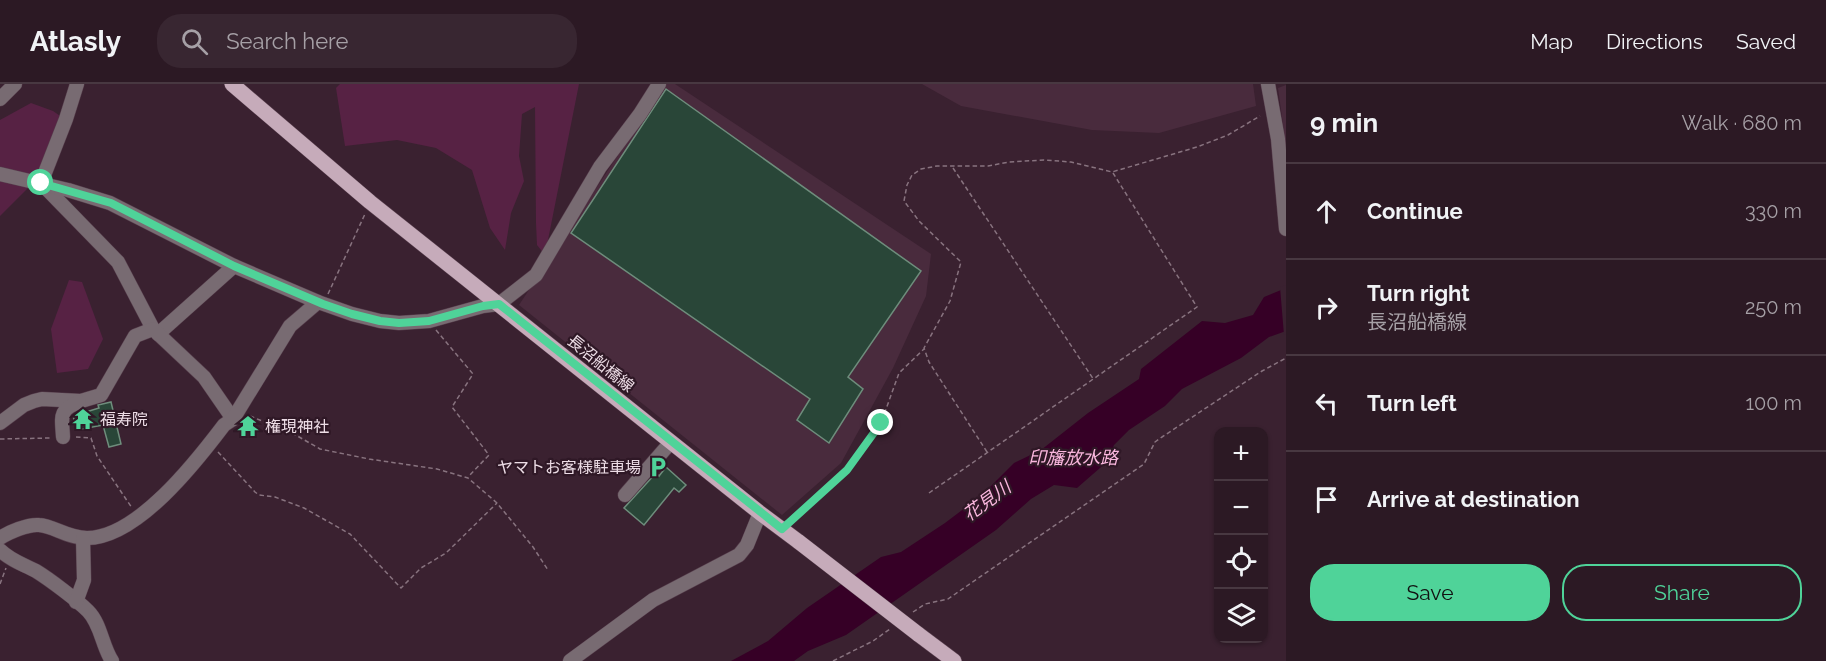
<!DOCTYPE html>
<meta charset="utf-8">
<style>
body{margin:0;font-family:Raleway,"Noto Sans JP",sans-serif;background:#382631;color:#f1f3f6}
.controls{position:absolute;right:18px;bottom:18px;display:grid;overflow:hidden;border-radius:12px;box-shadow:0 2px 4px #0004}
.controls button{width:54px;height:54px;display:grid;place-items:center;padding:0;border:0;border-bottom:2px solid #483841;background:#2c1924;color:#f1f3f6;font:30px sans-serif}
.stop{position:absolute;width:18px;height:18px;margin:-14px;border:4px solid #4fd399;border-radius:50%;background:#fff}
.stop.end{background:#4fd399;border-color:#fff;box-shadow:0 2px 6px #0008}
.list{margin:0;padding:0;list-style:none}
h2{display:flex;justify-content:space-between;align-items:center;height:78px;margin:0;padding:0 24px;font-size:26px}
h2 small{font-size:20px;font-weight:400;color:#a6a0a6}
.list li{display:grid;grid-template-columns:39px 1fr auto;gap:18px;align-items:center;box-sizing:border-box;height:96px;padding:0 24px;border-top:2px solid #483841}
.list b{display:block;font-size:22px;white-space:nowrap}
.list p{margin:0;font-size:20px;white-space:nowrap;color:#a6a0a6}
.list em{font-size:20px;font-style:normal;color:#a6a0a6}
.actions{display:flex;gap:12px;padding:18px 24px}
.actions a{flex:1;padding:14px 0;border:2px solid #4fd399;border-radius:24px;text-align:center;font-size:21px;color:#4fd399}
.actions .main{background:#4fd399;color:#111}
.icon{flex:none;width:33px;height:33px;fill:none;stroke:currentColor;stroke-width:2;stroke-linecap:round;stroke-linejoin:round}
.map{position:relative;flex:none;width:1286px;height:577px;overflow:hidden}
header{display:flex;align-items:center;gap:36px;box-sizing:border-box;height:84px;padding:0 30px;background:#2c1924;border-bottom:2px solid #483841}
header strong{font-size:28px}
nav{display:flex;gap:33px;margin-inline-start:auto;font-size:21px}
.search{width:420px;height:54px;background:#382631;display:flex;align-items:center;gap:15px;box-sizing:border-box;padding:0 21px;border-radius:24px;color:#a6a0a6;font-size:22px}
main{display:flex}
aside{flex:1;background:#2c1924}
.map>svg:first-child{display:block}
.built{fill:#492b3d}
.green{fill:#572244}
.water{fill:#360026}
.pier{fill:#3a2130}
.building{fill:#294638;stroke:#6e8d7c;stroke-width:1.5}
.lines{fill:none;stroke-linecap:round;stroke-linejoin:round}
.minor-casing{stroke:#573f4d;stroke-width:15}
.major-casing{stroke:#573f4d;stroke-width:16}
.path{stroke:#88737f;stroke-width:1.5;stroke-dasharray:4.5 3;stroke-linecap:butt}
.minor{stroke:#786b72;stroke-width:14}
.major{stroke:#c6abba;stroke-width:15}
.major-bridge-casing{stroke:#573f4d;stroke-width:16;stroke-linecap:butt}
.major-bridge{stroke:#c6abba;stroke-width:15}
.route{stroke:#4fd399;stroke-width:8}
.labels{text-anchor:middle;stroke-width:4.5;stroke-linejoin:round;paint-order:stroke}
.street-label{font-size:16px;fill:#eddde6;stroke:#2f1826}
.poi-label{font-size:16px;fill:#eddde6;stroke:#2f1826;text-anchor:start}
.water-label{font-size:18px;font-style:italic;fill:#fab7de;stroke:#2f1826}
</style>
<header>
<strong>Atlasly</strong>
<div class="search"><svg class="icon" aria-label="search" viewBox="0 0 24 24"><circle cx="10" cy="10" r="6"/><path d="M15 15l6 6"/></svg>Search here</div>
<nav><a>Map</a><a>Directions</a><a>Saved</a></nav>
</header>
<main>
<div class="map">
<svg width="1286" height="577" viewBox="0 0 1286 577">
<rect width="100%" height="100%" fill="#3a2130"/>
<g class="built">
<polygon points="665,0 675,0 931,170 926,212 893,284 841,379 782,431 519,221"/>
<polygon points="922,0 1253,0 1256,22 1159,49 1092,46 961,22"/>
<polygon points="1286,1 1286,62 1278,4"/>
</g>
<g class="green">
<polygon points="340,0 579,0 545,171 537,161 536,139 535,23 522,30 519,72 524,97 511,129 505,166 490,144 472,86 436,64 397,56 345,62 336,4"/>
<polygon points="31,19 53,27 63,34 39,93 0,132 0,36"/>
<polygon points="69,196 82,198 103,255 88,285 57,289 51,245"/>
</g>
<polygon class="water" points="1286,204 1286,247 1269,253 1241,274 1182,305 1165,322 1129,346 1114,361 1108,377 1077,404 1054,401 1031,415 996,446 846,551 808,567 794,577 731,577 768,557 807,524 881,473 901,468 945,439 982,411 1014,379 1041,366 1088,329 1139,295 1141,285 1202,237 1225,239 1253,231 1264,213"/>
<polygon class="pier" points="1286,201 1286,250 1284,251 1280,203"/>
<g class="building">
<polygon points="666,5 921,187 848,293 863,305 829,359 797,336 810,315 571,149"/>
<polygon points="111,318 121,360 109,363 103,341 77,346 73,332 99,324 98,321"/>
<polygon points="666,383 686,401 679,408 674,404 644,441 624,424 656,389 659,392"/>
</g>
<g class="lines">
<defs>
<g id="minor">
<polyline points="77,0 66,35 41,99 118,178 153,245"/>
<polyline points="1268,0 1278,55 1286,145"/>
<polyline points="0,15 15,0"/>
<polyline points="0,90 68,106 110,119 234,182 318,218"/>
<polyline points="158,250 234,182"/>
<polyline points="0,339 24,321 34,317 42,315 81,317 101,311 135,252 153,245 204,293 233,335"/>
<path d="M63,353C62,333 58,326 79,318"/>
<polyline points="625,411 671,358"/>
<path d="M0,454C9,448 28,440 39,441C54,442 67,454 87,454C137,454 196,378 224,341L233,335L290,242L318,218L352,230L380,237L399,239L429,237L483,222L499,220L536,191L600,83L640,30L659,0"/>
<path d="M0,466C11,477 23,480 36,487C49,495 77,516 88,527C101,540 102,562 112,577"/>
<polyline points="76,518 84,496 83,454"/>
<polyline points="570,577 653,516 739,471 747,461 760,429"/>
</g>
<g id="major">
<polyline points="232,0 370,118 760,429 799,458"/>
<polyline points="918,550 954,577"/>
</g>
</defs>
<use href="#minor" class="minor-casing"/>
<use href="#major" class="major-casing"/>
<g class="path">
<polyline points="953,84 1094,296"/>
<polyline points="328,210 365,130"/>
<polyline points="436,246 473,290 452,323 489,371 468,393"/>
<polyline points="250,332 294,350 320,365 369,375 437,385 468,394 497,419 533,463 548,486"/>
<polyline points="237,347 244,348 247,343"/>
<polyline points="76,353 91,354 97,372 132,424"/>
<polyline points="0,355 50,354"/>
<polyline points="218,368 255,408 259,411 275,413 304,424 350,450 401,504 421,484 446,469 497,419"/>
<polyline points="987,368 929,278 924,264 950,217 961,178 919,137 904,117 907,101 912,91 921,85 937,82 988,82 1009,78 1044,76 1071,78 1112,88 1197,63 1228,51 1260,32"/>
<polyline points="929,409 1197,223 1113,89"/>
<polyline points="792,436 847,386 881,339 899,289 924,265"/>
<polyline points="0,500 6,484"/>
<polyline points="913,528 925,520 948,515 1144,380 1155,358 1162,353 1262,287 1286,274"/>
<polyline points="833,577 873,557 890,545"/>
</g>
<use href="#minor" class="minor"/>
<use href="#major" class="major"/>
<defs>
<polyline id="major-bridge" points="799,458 918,550"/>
</defs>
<use href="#major-bridge" class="major-bridge-casing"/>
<use href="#major-bridge" class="major-bridge"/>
</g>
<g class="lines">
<polyline class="route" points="41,99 111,119 234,182 323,220 352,230 380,237 399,239 429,237 483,222 499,220 782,445 847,386 881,339"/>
</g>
<defs>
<symbol id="temple-bare" viewBox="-9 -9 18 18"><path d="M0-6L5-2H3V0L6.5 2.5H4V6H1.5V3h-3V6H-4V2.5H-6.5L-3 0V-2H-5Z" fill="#4fd399" stroke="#2f1826" stroke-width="2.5" paint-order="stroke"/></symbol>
<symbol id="parking-bare" viewBox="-9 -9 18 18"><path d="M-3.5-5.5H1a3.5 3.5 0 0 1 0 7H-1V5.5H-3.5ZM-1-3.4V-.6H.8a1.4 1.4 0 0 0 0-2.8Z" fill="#4fd399" stroke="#2f1826" stroke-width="2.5" paint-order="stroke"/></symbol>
</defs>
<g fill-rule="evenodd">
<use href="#temple-bare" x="68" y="320" width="30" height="30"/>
<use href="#temple-bare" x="233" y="327" width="30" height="30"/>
<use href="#parking-bare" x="643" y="368" width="30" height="30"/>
</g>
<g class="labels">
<g class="street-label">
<text transform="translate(601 279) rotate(39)" y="6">長沼船橋線</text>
</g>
<g class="poi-label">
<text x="100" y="341">福寿院</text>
<text x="265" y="348">権現神社</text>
<text x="641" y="389" text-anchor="end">ヤマトお客様駐車場</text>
</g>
<g class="water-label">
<text x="1073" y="380">印旛放水路</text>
<text transform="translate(987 417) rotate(-36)" y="6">花見川</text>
</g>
</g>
</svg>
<div class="controls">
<button>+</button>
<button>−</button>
<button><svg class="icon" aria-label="locate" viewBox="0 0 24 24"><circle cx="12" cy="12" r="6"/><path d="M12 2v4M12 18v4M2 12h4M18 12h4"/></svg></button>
<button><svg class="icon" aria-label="layers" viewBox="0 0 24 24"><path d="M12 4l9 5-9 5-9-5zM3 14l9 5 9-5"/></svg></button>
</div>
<div class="stop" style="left:41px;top:99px"></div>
<div class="stop end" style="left:881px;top:339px"></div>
</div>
<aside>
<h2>9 min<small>Walk · 680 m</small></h2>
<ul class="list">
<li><svg class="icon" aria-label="ahead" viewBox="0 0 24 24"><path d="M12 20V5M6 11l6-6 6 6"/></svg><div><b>Continue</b></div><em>330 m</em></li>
<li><svg class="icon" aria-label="right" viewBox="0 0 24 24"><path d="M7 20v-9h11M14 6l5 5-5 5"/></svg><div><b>Turn right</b><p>長沼船橋線</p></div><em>250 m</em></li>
<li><svg class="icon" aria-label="left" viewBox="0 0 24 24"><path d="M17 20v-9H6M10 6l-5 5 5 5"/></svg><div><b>Turn left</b></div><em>100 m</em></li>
<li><svg class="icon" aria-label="arrive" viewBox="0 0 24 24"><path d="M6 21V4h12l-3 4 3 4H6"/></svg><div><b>Arrive at destination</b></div></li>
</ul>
<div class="actions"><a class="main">Save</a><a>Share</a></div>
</aside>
</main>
